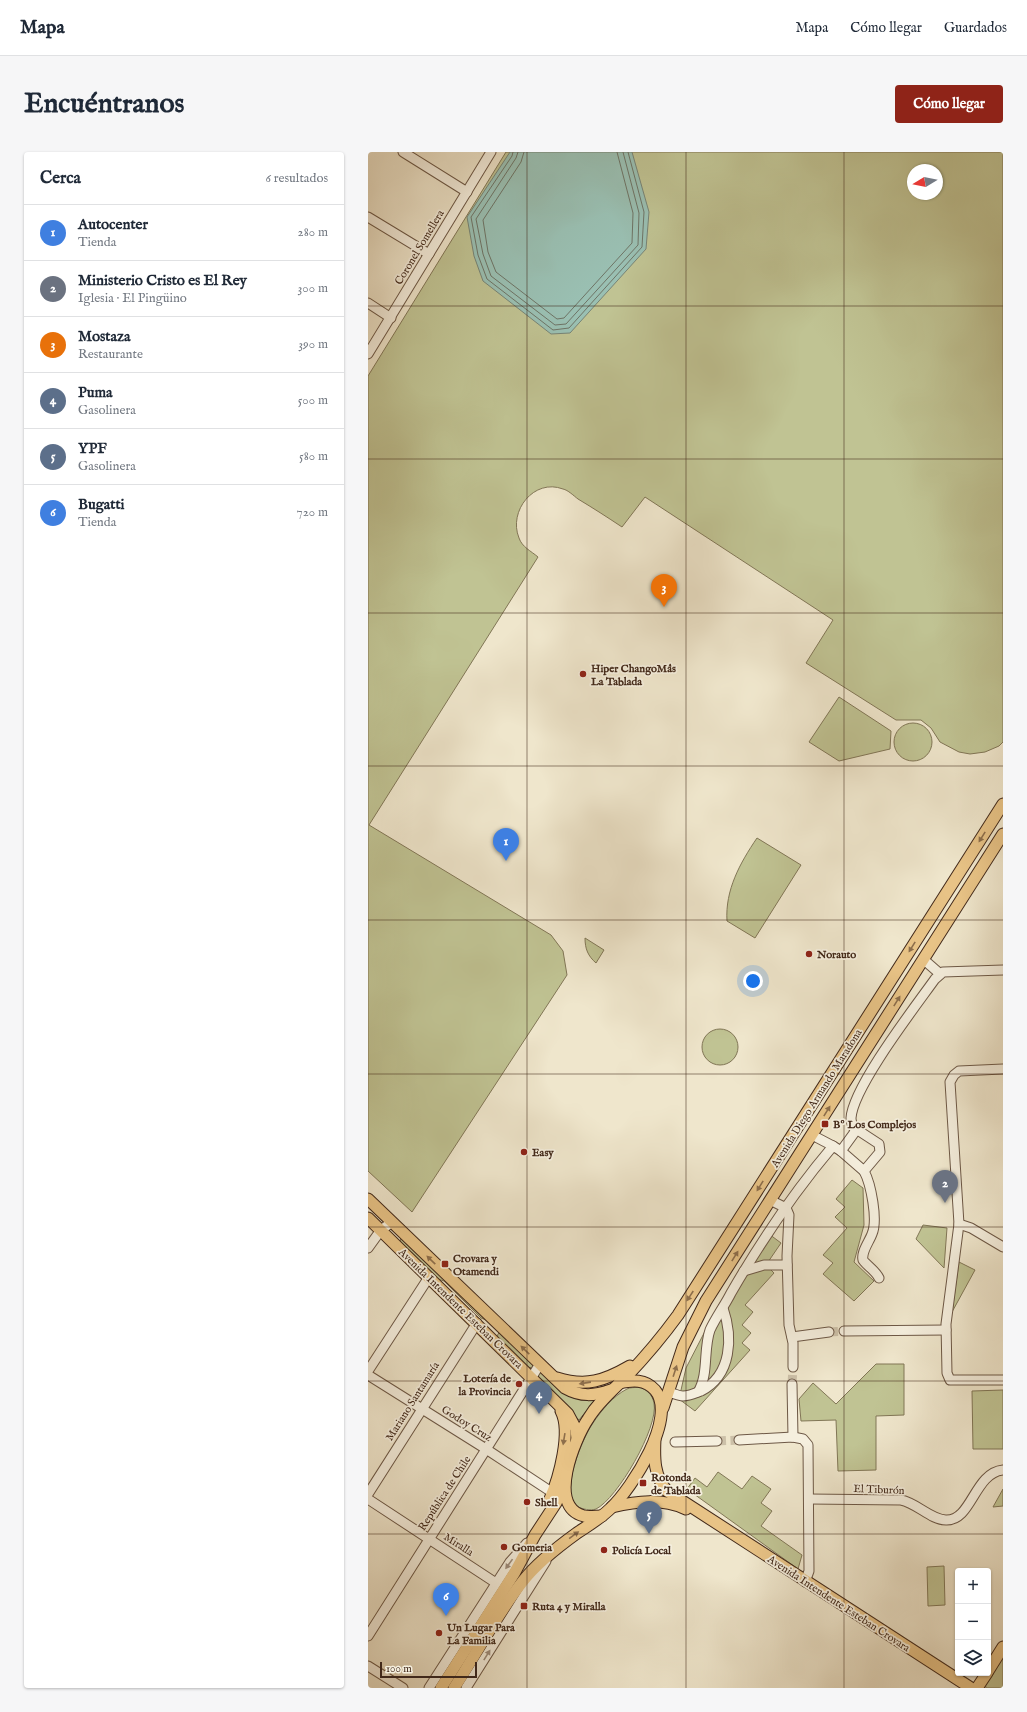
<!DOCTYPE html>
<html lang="es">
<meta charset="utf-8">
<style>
body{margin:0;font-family:"IM FELL English",serif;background:#f6f6f7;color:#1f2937}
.controls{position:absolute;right:12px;bottom:12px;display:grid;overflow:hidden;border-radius:4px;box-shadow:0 1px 3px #0004}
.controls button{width:36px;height:36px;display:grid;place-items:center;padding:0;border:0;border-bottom:1px solid #e0e1e3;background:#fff;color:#1f2937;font:20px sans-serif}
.compass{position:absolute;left:539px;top:12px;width:36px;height:36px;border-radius:50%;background:#fff;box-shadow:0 1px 3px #0004;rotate:260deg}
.scale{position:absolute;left:12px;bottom:10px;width:97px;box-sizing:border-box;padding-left:4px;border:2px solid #42291a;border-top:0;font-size:11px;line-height:14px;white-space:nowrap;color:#42291a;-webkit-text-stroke:3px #f5efde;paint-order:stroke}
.you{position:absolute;left:385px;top:829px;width:14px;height:14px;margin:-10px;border:3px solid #fff;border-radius:50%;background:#1a73e8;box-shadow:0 0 0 6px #1a73e833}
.badge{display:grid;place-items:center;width:26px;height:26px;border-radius:50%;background:#8f2418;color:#fff;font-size:13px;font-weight:700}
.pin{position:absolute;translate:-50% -33px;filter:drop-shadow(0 1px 2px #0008)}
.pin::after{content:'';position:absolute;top:21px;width:14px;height:12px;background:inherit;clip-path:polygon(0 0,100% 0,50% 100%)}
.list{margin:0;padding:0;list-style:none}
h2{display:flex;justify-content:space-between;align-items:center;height:52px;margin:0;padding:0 16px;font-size:17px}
h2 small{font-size:13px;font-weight:400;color:#747a83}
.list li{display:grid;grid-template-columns:26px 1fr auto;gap:12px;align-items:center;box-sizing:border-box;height:56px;padding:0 16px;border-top:1px solid #e0e1e3}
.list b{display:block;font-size:15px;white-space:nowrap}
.list p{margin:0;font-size:13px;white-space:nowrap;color:#747a83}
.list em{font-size:13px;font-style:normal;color:#747a83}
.icon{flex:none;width:22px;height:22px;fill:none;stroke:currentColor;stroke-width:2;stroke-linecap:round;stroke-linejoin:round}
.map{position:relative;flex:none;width:635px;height:1536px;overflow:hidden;border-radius:4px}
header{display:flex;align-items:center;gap:24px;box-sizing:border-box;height:56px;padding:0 20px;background:#fff;border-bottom:1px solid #e0e1e3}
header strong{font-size:19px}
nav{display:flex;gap:22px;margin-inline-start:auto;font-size:14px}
.intro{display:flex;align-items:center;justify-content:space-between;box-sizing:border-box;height:96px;padding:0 24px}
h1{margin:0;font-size:28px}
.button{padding:10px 18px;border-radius:4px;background:#8f2418;color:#fff;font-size:14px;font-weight:700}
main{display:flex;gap:24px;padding:0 24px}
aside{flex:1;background:#fff;border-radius:4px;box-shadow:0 1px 3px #0004}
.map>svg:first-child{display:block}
.green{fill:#c0c393;stroke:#817656;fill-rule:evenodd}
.water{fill:#9ac0b3;stroke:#778476}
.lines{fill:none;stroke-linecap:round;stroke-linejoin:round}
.shore{stroke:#6e7466;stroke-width:1}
.minor-tunnel{stroke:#ccc0a8;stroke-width:9;stroke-dasharray:9 4.5;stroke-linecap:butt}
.minor-casing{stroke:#6d5846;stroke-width:11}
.major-casing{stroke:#42291a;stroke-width:13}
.minor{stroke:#f5efde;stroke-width:9}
.major{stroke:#e8c386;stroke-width:11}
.oneway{fill:#8d6e4b}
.oneway2{fill:#9c8c7c}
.grid{fill:none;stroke:#42291a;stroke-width:1;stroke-opacity:0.55}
.poi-dot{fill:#8f2418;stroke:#f5efde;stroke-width:1.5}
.labels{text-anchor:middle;stroke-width:3.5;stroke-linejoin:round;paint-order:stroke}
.street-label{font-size:11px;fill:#42291a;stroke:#f5efde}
.poi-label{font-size:11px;font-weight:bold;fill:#42291a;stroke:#f5efde;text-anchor:start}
</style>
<header>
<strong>Mapa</strong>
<nav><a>Mapa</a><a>Cómo llegar</a><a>Guardados</a></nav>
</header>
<div class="intro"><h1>Encuéntranos</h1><a class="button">Cómo llegar</a></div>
<main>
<aside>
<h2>Cerca<small>6 resultados</small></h2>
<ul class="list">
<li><span class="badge" style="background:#3f7fe0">1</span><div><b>Autocenter</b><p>Tienda</p></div><em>280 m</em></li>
<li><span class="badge" style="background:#6b7280">2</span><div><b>Ministerio Cristo es El Rey</b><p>Iglesia · El Pingüino</p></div><em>300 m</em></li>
<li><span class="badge" style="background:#e8710a">3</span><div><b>Mostaza</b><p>Restaurante</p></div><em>390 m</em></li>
<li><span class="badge" style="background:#5c6f8a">4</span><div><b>Puma</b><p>Gasolinera</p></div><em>500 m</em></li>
<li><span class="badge" style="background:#5c6f8a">5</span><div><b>YPF</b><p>Gasolinera</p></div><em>580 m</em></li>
<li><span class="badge" style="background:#3f7fe0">6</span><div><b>Bugatti</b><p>Tienda</p></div><em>720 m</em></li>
</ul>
</aside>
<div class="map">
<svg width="635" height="1536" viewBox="0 0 635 1536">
<rect width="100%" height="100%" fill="#efe6cc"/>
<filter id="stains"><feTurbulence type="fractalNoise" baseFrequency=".005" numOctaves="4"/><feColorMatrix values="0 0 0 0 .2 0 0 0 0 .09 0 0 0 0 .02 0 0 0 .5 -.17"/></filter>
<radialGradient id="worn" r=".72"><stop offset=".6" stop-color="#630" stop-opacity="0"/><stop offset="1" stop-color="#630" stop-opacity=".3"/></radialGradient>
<g class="green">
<path d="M138,0H635V590L631,594L617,600L602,602L591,600L572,590L563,576L553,568H528L438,511L465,468L277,345L254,375C239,365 225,356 210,347C206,344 200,338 195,337C166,326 140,359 151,386C154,395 163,399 170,405L1,673L183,783L195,799L199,823L44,1060L0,1019V224ZM545,18H569V42H545Z"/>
<polygon points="471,545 523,579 522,597 471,609 441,590"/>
<circle cx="545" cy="590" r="19"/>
<path d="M389,686L433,713L387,786L359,769C357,738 372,711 389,686Z"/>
<path d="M217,786L236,798L228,811C220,804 217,797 217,786Z"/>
<circle cx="352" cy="895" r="18"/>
<polygon points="484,1028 495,1036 496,1073 486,1110 506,1129 486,1149 455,1122 465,1111 455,1103 479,1076 467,1065 477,1055 468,1047"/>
<polygon points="555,1073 579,1076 576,1116 548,1087"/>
<polygon points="397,1079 413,1091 398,1113 406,1121 377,1153 385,1160 374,1173 383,1181 374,1191 382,1198 327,1259 311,1247 318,1216 349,1156"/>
<polygon points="33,1086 119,1167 118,1168 113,1166 76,1129 67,1126 32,1090"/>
<polygon points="591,1110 607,1118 584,1160"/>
<polygon points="132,1180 166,1213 165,1215 160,1216 129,1186 130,1182"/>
<polygon points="508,1212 536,1212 536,1263 508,1264 508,1318 470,1319 468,1268 433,1269 431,1247 445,1231 468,1252"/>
<polygon points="172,1220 227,1248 211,1268 169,1224"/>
<path d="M271,1235C279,1238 284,1242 286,1251C291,1275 249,1347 228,1357C222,1359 215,1357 210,1355C190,1343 215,1285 225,1271C233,1259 245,1244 259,1237C262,1235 267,1236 271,1235Z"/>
<polygon points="635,1238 635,1297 605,1297 604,1239"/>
<polygon points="350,1320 374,1337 384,1324 403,1337 393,1351 404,1359 393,1374 434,1403 430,1417 319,1337 327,1326 339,1335"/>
<polygon points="635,1337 635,1354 625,1355"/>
<polygon points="576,1414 577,1453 560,1454 559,1415"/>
<polygon points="635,1503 635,1536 618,1536 617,1531"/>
</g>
<polygon class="water" points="142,0 264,0 281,60 278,97 202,181 183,182 115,129 106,104 99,65"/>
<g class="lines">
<g class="shore">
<polyline points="145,0 144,4 103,65 110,103 119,127 185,178 201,176 274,95 276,60 260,0"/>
<polyline points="150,0 148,6 108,67 115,102 123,124 187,173 198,172 270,93 271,61 255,0"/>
<polyline points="156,0 153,10 115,68 120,100 128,120 189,167 196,166 264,91 265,61 249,0"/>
</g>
<g class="minor-tunnel">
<polyline points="461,1180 476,1179"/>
<polyline points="424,1232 425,1215"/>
<polyline points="349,1289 371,1288"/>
</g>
<defs>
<g id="minor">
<polyline points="35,0 99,40"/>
<polyline points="0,65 61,102"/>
<polyline points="0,151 23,166"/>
<polyline points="0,202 123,0"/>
<polyline points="555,807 571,821"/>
<polyline points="635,917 591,919 586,923 582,930 591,1072 578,1172 579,1221 582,1228 635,1228"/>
<polyline points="444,983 465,994"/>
<polyline points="473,999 489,977"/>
<path d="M496,1019C503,1032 510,1068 504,1082C501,1090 493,1100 495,1108C496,1111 508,1119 511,1126"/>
<polyline points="402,1048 418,1056 421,1063 419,1104 421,1173 425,1191 425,1215"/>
<polyline points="591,1072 603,1076 635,1095"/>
<polyline points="0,1096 13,1078 24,1070"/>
<polyline points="376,1119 396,1113 419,1113"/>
<polyline points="476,1179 578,1178"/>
<polyline points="424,1185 461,1180"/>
<polyline points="0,1219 61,1125"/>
<polyline points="0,1223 118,1297 185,1341"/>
<polyline points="424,1232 425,1285"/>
<path d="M300,1240C305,1241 310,1244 315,1244C321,1244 328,1241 333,1239C364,1223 365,1185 355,1156"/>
<path d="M330,1240C341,1222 335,1198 342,1178C348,1165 357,1153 363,1141C393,1089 426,1040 465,994L473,999L496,1019L512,1000L511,992L485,975C484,972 483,969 483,966C485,935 547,855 567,827L575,820L635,818"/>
<polyline points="371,1288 425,1285 435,1287 440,1293 441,1419 437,1430"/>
<polyline points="307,1290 349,1289"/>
<polyline points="0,1342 109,1171"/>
<polyline points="0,1347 128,1431"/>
<path d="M441,1347L533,1348C549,1351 563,1368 578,1368C604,1369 606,1321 635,1318"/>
<polyline points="0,1484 172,1212"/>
<polyline points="0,1514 35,1536"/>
<polyline points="61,1536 142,1410 159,1391"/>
<polyline points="98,1536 178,1409"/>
</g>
<g id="major">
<path d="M0,1047L197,1236C213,1245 226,1244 243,1238"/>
<polyline points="0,1066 200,1262 208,1277 209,1287"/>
<path d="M189,1226C218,1235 236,1229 262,1214"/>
<polyline points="295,1256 315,1195 338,1149 635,682"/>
<path d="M287,1287C286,1307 286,1324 299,1339L603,1536"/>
<path d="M182,1347C191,1326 204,1280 193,1259"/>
<path d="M244,1355C269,1349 294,1346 318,1357"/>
<path d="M234,1364C228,1364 221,1365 216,1364C178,1355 207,1286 220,1267C230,1250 245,1238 259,1224C278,1204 294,1185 310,1163L635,652"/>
<polyline points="620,1519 635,1495"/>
<polyline points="73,1536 147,1420 167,1383 188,1351 196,1334"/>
<path d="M86,1536C109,1501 129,1462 155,1429C169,1411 191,1394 209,1381C221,1373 233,1366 243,1356C264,1336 310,1265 287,1238C277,1227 265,1228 251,1231"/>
<polyline points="609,1536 619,1521"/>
</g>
</defs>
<use href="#minor" class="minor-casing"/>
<use href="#major" class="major-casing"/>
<use href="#minor" class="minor"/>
<use href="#major" class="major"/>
</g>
<defs><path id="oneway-solid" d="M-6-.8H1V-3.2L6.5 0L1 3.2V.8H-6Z"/></defs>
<g class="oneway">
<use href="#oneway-solid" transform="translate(614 685) rotate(122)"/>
<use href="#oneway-solid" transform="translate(544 795) rotate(122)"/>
<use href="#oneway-solid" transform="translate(529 849) rotate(-58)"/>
<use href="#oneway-solid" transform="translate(459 959) rotate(-58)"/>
<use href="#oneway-solid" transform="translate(392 1034) rotate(122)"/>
<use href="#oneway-solid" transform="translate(367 1104) rotate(-58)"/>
<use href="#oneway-solid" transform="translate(63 1108) rotate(-136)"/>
<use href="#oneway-solid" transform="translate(322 1144) rotate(123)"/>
<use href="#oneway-solid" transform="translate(157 1198) rotate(-136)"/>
<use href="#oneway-solid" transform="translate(307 1219) rotate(-72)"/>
<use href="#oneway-solid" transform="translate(217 1231) rotate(172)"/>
<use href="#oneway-solid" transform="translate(196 1287) rotate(99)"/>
<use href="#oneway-solid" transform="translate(206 1383) rotate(-36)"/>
</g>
<g class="oneway2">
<use href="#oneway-solid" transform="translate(141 1412) rotate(126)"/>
<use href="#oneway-solid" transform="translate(119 1503) rotate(-58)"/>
</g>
<path class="grid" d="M159,0V1536M318,0V1536M476,0V1536M0,154H635M0,307H635M0,461H635M0,614H635M0,768H635M0,922H635M0,1075H635M0,1229H635M0,1382H635"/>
<g class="poi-dot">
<circle cx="215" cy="522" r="4"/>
<circle cx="441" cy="802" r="4"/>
<rect x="453" y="968" width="8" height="8" rx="2"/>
<circle cx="156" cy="1000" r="4"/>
<rect x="73" y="1108" width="8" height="8" rx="2"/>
<circle cx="151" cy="1232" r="4"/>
<rect x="271" y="1327" width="8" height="8" rx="2"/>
<circle cx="159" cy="1350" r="4"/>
<circle cx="136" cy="1395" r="4"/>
<circle cx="236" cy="1398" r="4"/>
<rect x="152" y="1450" width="8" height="8" rx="2"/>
<circle cx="71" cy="1481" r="4"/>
</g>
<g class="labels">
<g class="street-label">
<text transform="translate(51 95) rotate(-59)" y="4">Coronel Somellera</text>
<text transform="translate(448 946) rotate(-58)" y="4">Avenida Diego Armando Maradona</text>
<text transform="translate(93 1156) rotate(44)" y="4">Avenida Intendente Esteban Crovara</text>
<text transform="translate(44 1249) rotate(-58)" y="4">Mariano Santamaría</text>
<text transform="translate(99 1271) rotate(32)" y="4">Godoy Cruz</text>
<text transform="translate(511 1337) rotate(2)" y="4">El Tiburón</text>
<text transform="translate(76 1341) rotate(-57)" y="4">República de Chile</text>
<text transform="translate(91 1392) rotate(33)" y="4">Miralla</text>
<text transform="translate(471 1451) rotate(33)" y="4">Avenida Intendente Esteban Crovara</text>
</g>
<g class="poi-label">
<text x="223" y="520">Hiper ChangoMâs<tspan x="223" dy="13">La Tablada</tspan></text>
<text x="449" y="806">Norauto</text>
<text x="465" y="976">Bº Los Complejos</text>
<text x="164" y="1004">Easy</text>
<text x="85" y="1110">Crovara y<tspan x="85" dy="13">Otamendi</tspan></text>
<text x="143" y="1230" text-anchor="end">Lotería de<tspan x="143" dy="13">la Provincia</tspan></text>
<text x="283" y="1329">Rotonda<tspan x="283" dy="13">de Tablada</tspan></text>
<text x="167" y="1354">Shell</text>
<text x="144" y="1399">Gomeria</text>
<text x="244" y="1402">Policía Local</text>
<text x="164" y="1458">Ruta 4 y Miralla</text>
<text x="79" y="1479">Un Lugar Para<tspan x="79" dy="13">La Familia</tspan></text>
</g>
</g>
<rect width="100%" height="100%" filter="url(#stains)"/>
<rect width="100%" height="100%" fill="url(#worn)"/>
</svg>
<div class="controls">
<button>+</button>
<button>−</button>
<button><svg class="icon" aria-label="layers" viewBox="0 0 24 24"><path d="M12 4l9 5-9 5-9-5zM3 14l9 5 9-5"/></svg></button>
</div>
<svg class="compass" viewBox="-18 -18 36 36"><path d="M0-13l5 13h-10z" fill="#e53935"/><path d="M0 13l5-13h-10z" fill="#747a83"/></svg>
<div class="scale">100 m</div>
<div class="you"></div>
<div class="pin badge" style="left:138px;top:709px;background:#3f7fe0">1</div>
<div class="pin badge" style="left:577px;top:1051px;background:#6b7280">2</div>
<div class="pin badge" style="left:296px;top:455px;background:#e8710a">3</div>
<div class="pin badge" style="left:171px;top:1262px;background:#5c6f8a">4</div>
<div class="pin badge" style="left:281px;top:1382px;background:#5c6f8a">5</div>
<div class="pin badge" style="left:78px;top:1464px;background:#3f7fe0">6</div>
</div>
</main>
